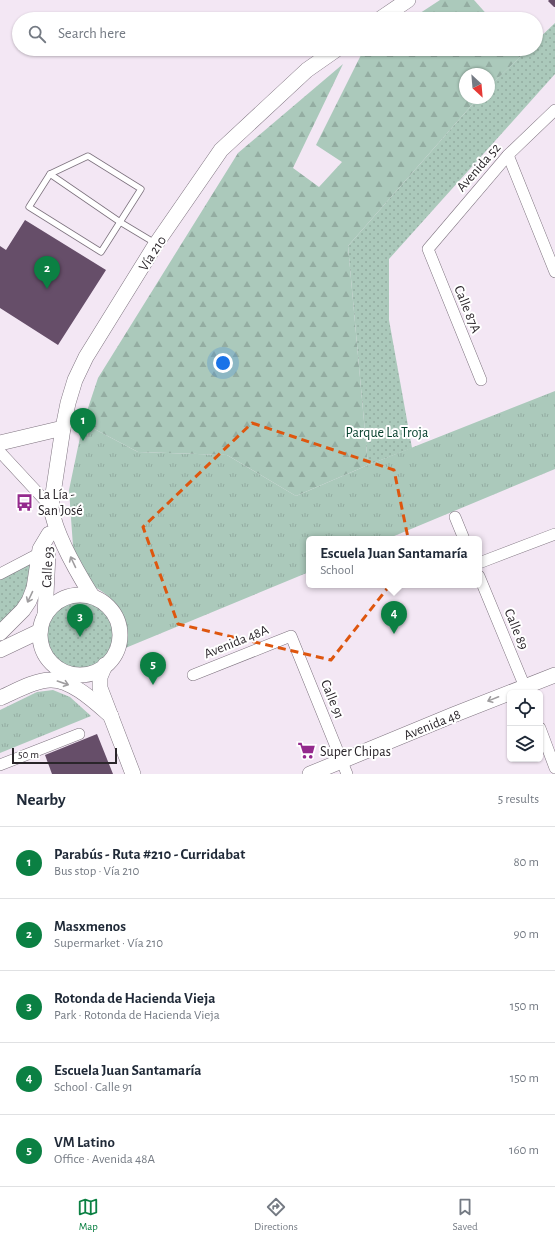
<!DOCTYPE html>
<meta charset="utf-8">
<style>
body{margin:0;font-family:"Alegreya Sans",sans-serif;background:#f2f2f3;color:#1f2937}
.controls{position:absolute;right:12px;bottom:12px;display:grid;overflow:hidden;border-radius:6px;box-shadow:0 1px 3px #0004}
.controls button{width:36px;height:36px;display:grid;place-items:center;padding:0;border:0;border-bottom:1px solid #e0e1e3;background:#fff;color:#1f2937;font:20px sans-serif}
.compass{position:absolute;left:459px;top:68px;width:36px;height:36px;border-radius:50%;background:#fff;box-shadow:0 1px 3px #0004;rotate:154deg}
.scale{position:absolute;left:12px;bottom:10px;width:105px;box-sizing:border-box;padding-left:4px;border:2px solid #2a252a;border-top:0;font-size:11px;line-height:14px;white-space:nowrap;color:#2a252a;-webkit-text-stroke:3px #fff;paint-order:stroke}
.you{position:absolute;left:223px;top:363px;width:14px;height:14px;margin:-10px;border:3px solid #fff;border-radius:50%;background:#1a73e8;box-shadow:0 0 0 6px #1a73e833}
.badge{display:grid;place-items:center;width:26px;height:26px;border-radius:50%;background:#0b8043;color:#fff;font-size:13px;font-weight:700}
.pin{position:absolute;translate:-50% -33px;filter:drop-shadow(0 1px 2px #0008)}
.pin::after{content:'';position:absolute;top:21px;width:14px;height:12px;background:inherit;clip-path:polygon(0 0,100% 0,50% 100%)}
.popup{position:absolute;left:306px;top:536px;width:176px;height:52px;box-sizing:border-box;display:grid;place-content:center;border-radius:6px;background:#fff;filter:drop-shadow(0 1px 3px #0005);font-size:13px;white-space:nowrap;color:#747a83}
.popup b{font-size:15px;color:#1f2937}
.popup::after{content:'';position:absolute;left:50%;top:100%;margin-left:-8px;border:8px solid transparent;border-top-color:#fff}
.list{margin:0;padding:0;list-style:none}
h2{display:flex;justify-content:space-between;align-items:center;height:52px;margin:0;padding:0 16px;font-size:17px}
h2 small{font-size:13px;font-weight:400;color:#747a83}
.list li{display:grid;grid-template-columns:26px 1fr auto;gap:12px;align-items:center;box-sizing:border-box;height:72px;padding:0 16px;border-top:1px solid #e0e1e3}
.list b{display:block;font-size:15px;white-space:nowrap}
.list p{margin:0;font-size:13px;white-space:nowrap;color:#747a83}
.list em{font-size:13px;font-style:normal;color:#747a83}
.icon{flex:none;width:22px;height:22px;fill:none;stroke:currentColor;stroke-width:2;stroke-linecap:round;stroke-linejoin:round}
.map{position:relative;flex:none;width:555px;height:774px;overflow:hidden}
.search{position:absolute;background:#fff;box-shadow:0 1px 3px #0004;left:12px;right:12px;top:12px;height:44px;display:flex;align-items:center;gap:10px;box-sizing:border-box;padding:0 14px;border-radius:22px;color:#747a83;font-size:15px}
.sheet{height:412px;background:#fff}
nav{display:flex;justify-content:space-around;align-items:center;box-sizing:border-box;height:56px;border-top:1px solid #e0e1e3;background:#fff;font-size:11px;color:#747a83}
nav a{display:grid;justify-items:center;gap:2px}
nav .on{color:#0b8043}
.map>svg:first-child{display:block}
.grass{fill:url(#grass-tufts)}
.forest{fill:url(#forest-firs)}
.park{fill:url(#park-dots)}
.building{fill:#664e69}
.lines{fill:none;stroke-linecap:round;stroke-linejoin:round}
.service-casing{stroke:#7e737f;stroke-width:7}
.minor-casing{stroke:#7e737f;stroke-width:12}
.secondary-casing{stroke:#7e737f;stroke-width:16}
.service{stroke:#fff;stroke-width:5.5}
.minor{stroke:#fff;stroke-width:11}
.secondary{stroke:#fff;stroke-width:15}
.oneway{stroke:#9f9d9f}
.marked{fill:none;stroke:#de560e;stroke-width:3;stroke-dasharray:8 5;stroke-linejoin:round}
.labels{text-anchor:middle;stroke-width:4;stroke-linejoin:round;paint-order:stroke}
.street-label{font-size:14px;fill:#2a252a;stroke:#fff}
.park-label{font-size:14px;fill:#09422f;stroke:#fff}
.poi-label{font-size:14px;fill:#2a252a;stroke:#fff;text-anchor:start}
</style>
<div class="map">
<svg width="555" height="774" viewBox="0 0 555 774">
<defs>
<pattern id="grass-tufts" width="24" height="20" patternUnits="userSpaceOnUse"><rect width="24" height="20" fill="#abc9bb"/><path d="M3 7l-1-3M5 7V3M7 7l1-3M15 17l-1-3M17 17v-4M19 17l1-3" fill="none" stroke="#93aca1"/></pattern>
<pattern id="forest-firs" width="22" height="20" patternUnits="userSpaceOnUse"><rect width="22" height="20" fill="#abc9bb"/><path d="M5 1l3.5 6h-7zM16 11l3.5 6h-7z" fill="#93aca1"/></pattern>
<pattern id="park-dots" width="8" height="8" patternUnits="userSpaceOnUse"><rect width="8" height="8" fill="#abc9bb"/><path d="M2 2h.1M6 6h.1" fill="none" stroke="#93aca1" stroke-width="1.8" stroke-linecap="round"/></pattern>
</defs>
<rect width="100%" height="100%" fill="#f3e7f4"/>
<g class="grass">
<path d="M555,391V469L387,539H309V572L123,649C124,644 127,639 127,634C126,606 103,588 79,580L73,546L69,490L83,423L138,452L227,455L296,496L368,465Z"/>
<polygon points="53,690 70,697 91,716 0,753 0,710 37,692"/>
</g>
<g class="forest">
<polygon points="440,0 474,0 491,19 411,19"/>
<polygon points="367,49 517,49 522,55 489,87 489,74 465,74 465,98 478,98 348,246 368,465 296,496 227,455 138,452 83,423 98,378 238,153 343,64 293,168 319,187 342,162 316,145 363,51"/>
</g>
<g class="park">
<polygon points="555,23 555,74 389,259 389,320 412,448 368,465 348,246 478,98 489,98 489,87 528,49 536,49 536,41"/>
<polygon points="33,562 29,600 0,635 0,577"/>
<circle cx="80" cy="635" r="33"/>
</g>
<g class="building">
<polygon points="549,0 555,0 555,7 554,7 548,1"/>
<polygon points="25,220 106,270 58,345 0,308 0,246 6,250"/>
<polygon points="97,734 113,774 52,774 45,755"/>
</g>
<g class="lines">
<defs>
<g id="service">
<polygon points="88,156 141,189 101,252 29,207 50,174"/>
<polyline points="50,174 120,222 155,243"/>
</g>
<g id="minor">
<polyline points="508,155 555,272"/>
<polyline points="481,380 428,249 508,155 555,110"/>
<polyline points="0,452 51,507"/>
<polyline points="455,517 464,539"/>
<polyline points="479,563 555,534"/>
<polyline points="0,574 40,553"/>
<polyline points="479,576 527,692"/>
<polyline points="193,675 291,636 347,774"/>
<polyline points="540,728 555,768"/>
<polyline points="0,765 79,734"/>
</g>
<g id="secondary">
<polyline points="380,19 408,0"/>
<polyline points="0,443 63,428"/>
<circle cx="80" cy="635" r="40"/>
<path d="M92,596C77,572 55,534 51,507L63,428L68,403L75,380L86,357L156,244L221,150L307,70L337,49"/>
<polyline points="45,615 48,554"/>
<polyline points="0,633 23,610 29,601 34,588 40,549 49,534"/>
<polyline points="0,650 40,631"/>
<polyline points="105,665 100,677 100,688 133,774"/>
<path d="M0,698C14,692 35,680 50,680C71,679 95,702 111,716"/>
<polyline points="310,774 453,715 555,675"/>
</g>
</defs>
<use href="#service" class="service-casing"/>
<use href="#minor" class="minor-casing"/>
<use href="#secondary" class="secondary-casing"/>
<use href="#service" class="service"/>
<use href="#minor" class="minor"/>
<use href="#secondary" class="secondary"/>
</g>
<defs><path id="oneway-shaft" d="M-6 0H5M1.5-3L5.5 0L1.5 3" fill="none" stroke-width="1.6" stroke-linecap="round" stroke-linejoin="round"/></defs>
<g class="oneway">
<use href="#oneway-shaft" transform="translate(73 562) rotate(-115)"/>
<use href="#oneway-shaft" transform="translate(30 597) rotate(115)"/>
<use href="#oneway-shaft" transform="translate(63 683) rotate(19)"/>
<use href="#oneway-shaft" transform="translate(493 699) rotate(158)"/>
</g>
<path class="marked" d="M252,423L394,470L412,557L331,660L178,624L143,527Z"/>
<defs>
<symbol id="bus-bare" viewBox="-9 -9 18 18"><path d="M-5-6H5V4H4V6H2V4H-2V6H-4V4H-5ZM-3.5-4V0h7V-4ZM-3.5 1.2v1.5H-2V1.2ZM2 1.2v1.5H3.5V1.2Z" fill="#942a8d" stroke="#fff" stroke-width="2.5" paint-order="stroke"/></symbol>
<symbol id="supermarket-bare" viewBox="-9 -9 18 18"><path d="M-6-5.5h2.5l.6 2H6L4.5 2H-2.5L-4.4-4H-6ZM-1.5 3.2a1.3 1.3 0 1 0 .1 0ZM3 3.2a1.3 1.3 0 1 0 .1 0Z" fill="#942a8d" stroke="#fff" stroke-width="2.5" paint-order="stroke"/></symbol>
</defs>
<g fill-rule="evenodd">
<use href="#bus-bare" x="12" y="490" width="25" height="25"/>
<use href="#supermarket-bare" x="294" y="738" width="25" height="25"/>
</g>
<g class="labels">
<g class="street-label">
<text transform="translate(478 167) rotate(-49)" y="5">Avenida 52</text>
<text transform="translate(152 253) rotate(-57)" y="5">Vía 210</text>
<text transform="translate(468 309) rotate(68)" y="5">Calle 87A</text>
<text transform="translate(47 567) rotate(-87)" y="5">Calle 93</text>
<text transform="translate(517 629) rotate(68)" y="5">Calle 89</text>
<text transform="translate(236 641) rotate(-22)" y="5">Avenida 48A</text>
<text transform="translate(333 699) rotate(68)" y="5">Calle 91</text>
<text transform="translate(432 724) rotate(-22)" y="5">Avenida 48</text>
</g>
<g class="park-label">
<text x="387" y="437">Parque La Troja</text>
</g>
<g class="poi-label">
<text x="38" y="499">La Lía -<tspan x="38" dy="16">San José</tspan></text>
<text x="320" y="756">Super Chipas</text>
</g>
</g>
</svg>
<div class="controls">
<button><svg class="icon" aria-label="locate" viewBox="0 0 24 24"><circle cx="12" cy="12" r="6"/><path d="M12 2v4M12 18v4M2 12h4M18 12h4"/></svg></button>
<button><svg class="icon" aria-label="layers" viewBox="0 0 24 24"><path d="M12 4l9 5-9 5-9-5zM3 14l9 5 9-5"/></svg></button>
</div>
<svg class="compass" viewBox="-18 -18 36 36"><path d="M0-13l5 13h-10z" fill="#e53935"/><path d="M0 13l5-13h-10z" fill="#747a83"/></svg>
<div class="scale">50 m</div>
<div class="you"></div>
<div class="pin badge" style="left:83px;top:441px">1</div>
<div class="pin badge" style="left:47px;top:289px">2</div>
<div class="pin badge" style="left:80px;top:637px">3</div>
<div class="pin badge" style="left:394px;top:634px">4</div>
<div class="popup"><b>Escuela Juan Santamaría</b>School</div>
<div class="pin badge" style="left:153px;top:685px">5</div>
<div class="search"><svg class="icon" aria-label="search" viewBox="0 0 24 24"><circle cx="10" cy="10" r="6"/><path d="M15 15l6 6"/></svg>Search here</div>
</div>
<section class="sheet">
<h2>Nearby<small>5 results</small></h2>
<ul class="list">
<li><span class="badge">1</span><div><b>Parabús - Ruta #210 - Curridabat</b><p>Bus stop · Vía 210</p></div><em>80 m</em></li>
<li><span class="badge">2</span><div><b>Masxmenos</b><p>Supermarket · Vía 210</p></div><em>90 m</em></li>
<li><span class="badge">3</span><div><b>Rotonda de Hacienda Vieja</b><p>Park · Rotonda de Hacienda Vieja</p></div><em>150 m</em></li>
<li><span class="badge">4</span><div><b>Escuela Juan Santamaría</b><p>School · Calle 91</p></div><em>150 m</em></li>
<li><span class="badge">5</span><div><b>VM Latino</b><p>Office · Avenida 48A</p></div><em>160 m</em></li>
</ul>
</section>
<nav>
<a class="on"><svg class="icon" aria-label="map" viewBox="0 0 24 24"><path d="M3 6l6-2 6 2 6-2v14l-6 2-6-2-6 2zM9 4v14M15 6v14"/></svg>Map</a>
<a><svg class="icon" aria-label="directions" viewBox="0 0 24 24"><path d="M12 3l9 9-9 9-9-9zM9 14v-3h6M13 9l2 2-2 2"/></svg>Directions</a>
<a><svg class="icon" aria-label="saved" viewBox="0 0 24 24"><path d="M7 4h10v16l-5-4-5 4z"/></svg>Saved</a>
</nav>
